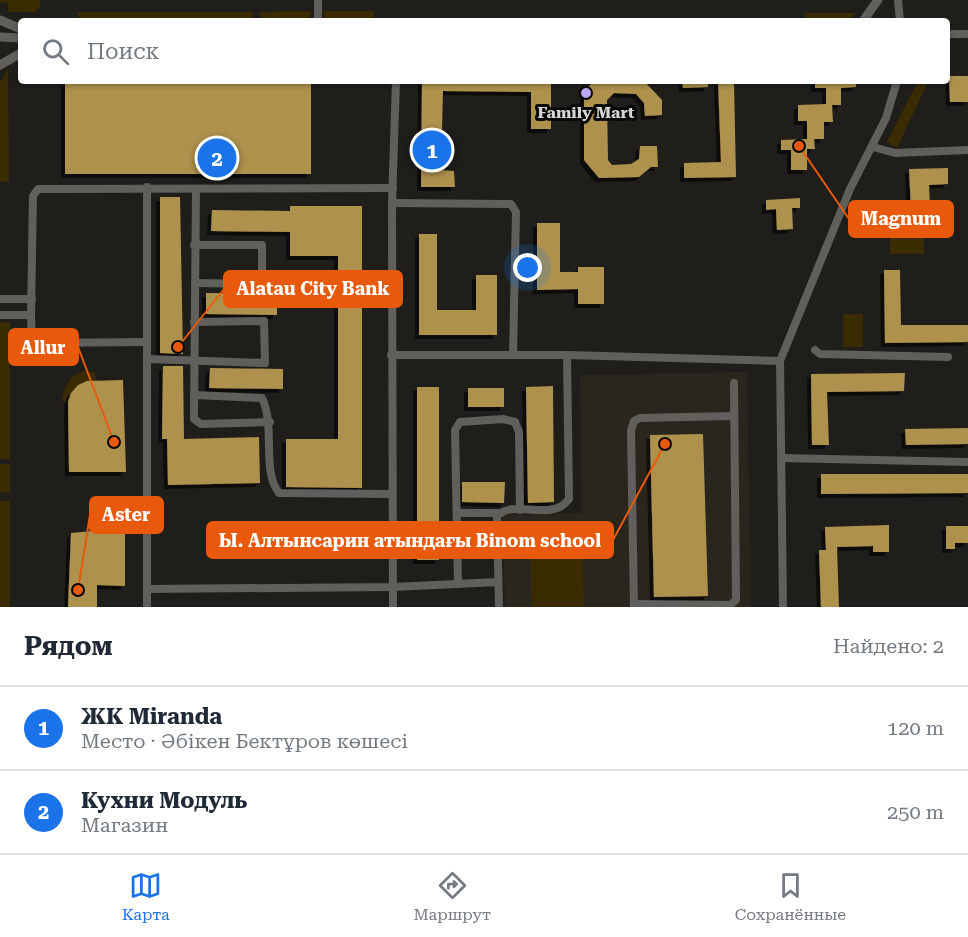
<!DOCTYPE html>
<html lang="ru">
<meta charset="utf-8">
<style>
body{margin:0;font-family:"Roboto Serif",serif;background:#f6f6f7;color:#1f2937}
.you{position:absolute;left:528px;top:268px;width:21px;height:21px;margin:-15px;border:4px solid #fff;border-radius:50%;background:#1a73e8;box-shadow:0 0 0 9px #1a73e833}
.badge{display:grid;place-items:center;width:39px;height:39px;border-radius:50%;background:#1a73e8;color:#fff;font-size:20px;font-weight:700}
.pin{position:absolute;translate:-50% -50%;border:3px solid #fff;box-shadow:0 2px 6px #0006}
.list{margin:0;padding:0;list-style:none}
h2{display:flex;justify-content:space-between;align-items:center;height:78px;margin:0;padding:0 24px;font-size:26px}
h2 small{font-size:20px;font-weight:400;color:#747a83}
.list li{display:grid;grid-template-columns:39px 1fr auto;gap:18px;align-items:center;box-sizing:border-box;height:84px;padding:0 24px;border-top:2px solid #e0e1e3}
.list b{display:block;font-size:22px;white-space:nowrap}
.list p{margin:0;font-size:20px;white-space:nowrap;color:#747a83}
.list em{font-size:20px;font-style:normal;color:#747a83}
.icon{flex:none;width:33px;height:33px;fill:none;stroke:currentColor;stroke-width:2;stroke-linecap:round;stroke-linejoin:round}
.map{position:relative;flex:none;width:968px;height:607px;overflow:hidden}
.search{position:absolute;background:#fff;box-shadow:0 2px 4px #0004;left:18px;right:18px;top:18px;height:66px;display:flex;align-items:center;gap:15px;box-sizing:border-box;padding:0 21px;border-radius:6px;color:#747a83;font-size:22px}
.sheet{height:246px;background:#fff}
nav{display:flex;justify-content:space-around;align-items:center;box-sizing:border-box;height:84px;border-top:2px solid #e0e1e3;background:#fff;font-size:16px;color:#747a83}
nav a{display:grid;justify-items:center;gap:3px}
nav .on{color:#1a73e8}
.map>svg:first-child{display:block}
.built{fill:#29261e}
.green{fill:#3b2b00}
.building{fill:#ad914e;filter:url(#shadow)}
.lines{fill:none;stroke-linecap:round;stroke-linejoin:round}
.minor{stroke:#605f5c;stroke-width:8}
.tertiary{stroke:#605f5c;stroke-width:9}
.poi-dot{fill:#bca9f5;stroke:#080807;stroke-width:2}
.labels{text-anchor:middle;stroke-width:6;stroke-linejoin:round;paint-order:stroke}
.poi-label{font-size:16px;font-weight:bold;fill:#d6d6d4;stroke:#080807}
.leader{fill:none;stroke:#e8590c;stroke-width:2}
.callout-dot{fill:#e8590c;stroke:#080807;stroke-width:2}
.callout{fill:#e8590c;stroke:#e8590c;stroke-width:2}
.callout-label{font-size:18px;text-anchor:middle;font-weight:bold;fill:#fff}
</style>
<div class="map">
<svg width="968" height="607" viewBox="0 0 968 607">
<defs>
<filter id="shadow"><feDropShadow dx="-4" dy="4" stdDeviation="0" flood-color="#0009"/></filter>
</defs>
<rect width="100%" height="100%" fill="#1f1e1b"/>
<polygon class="built" points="747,372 751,607 505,607 503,515 582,513 580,375"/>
<g class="green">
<polygon points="0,0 40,0 40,7 35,12 8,12 8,2 0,3"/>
<polygon points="312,11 308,21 264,21 258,12"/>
<polygon points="323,11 374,11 374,21 325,21"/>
<polygon points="77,12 253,12 250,21 80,21"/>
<polygon points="803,13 857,13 845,21 809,21"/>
<polygon points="8,68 9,182 0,182 0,83"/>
<polygon points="918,81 927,81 927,84 897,148 887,142"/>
<rect x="890" y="234" width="34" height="20"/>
<rect x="843" y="314" width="20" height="33"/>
<polygon points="0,322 10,322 10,460 0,459"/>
<path d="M84,371L94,372L97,381C82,381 71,387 68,402L62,401C64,386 69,376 84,371Z"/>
<polygon points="0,464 10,464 10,493 0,492"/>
<rect x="0" y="501" width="10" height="106"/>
<polygon points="582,544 584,607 532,607 530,546"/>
</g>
<g class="building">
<polygon points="949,76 968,76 968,102 950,102"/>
<polygon points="422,81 551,81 551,129 531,129 531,92 443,91 441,170 454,171 455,187 421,187"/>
<polygon points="594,81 644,81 662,100 662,115 645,116 644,103 636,94 614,93 607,100 608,160 612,165 631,164 639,159 640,146 657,146 658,167 651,167 639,177 599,178 584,160 584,91"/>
<polygon points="682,81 708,81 708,87 683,88"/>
<polygon points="718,81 734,81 736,177 684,178 684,163 721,162"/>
<polygon points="815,81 856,81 856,87 841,88 841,105 832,105 833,122 824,122 824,139 814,139 815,149 807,149 807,170 791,170 791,150 781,150 781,140 807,139 807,121 798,121 798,105 826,104 826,88 815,88"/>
<rect x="65" y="82" width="246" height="92"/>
<polygon points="948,168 948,184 929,185 931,229 912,229 909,169"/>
<polygon points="160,197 180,197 183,354 160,353"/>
<polygon points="800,198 800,208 792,208 793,229 777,230 776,209 766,210 766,200"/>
<polygon points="290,206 362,206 362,488 286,487 286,439 338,439 338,256 290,256 290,232 211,231 212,210 290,211"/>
<polygon points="537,223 560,223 560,272 578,272 578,267 604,267 604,304 578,304 578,289 537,290"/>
<polygon points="419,234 437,234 437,310 476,310 476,275 497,275 497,335 419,335"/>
<polygon points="884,270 900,270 901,325 968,325 968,342 885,343"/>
<polygon points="206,293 277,294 277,315 206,314"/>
<polygon points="163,366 183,366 184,439 259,437 260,483 168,485 167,439 162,439"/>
<polygon points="210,368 283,369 283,389 209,388"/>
<polygon points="905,373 904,391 827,392 829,445 812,445 811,374"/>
<polygon points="123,380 126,472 69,472 68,402 71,393 78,385 87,381"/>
<polygon points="553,386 554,502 528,503 526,387"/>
<rect x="417" y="387" width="22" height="173"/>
<rect x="468" y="388" width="36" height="19"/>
<polygon points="968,428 968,444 906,445 905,429"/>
<polygon points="703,434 708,596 654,597 650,435"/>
<polygon points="821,474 968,474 968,493 821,494"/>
<polygon points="462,482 505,482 504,503 462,502"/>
<polygon points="889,525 889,552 873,552 873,546 837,547 839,607 821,607 819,550 826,550 825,527"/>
<polygon points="946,526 968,526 968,543 955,543 955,549 946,549"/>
<polygon points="125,528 125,586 97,585 97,607 68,607 71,533"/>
</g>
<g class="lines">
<g class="minor">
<polyline points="898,0 900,21"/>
<polyline points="318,21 318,0"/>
<polyline points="947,34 968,34"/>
<polyline points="873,147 895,153 968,150"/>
<polyline points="147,187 147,589 393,587 498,582"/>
<polyline points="196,189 194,419 201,424 270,422"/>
<polyline points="392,203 511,204 516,212 513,355"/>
<polyline points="194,245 262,245 262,284 195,283"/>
<polyline points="0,299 32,299"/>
<polyline points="0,315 31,315 33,196 38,189 393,188"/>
<polyline points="31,315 32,343 147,342"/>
<polyline points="815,350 820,354 948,357"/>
<polyline points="391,355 567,355 780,361"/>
<polyline points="148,359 265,363 264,321 194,322"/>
<path d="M194,395L262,398C276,427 261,470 279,493L392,494"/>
<polyline points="781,458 968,462"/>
<polyline points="457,513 501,513"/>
<polyline points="458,584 455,430 460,422 503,419 515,422 519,432 520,510"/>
<polyline points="634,604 730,605 736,600 734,383"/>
<polyline points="147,607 147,589"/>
<polyline points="393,607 392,203 396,81"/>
<path d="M499,607L497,516C514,498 552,523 569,499L567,355"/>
<polyline points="634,607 631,431 634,421 640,418 733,416"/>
<polyline points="783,607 780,361 850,189 886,118 897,81"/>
</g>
<g class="tertiary">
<polyline points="0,20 21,29"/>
<polyline points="863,21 878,0"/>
<polyline points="0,37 21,38"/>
<polyline points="0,65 21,53"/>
</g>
</g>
<circle class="poi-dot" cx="586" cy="93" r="6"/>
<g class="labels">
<g class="poi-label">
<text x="586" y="118">Family Mart</text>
</g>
</g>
<path class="leader" d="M799 146L849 219M178 347L224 289M114 442L78 347M78 590L90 515M665 444L613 540"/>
<g class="callout-dot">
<circle cx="799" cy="146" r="6"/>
<circle cx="178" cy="347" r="6"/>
<circle cx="114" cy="442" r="6"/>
<circle cx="78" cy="590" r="6"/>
<circle cx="665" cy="444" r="6"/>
</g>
<g class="callout">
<rect x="849" y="201" width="104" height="36" rx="6"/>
<rect x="224" y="271" width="178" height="36" rx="6"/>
<rect x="9" y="329" width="69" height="36" rx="6"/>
<rect x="90" y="497" width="73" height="36" rx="6"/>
<rect x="207" y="522" width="406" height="36" rx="6"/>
</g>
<g class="callout-label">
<text x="901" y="225">Magnum</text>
<text x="313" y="295">Alatau City Bank</text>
<text x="43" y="354">Allur</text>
<text x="126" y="521">Aster</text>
<text x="410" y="547">Ы. Алтынсарин атындағы Binom school</text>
</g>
</svg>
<div class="you"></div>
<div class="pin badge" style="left:432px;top:150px">1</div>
<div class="pin badge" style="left:217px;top:158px">2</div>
<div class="search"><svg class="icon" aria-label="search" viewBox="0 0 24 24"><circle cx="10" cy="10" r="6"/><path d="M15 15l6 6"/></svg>Поиск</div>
</div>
<section class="sheet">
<h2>Рядом<small>Найдено: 2</small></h2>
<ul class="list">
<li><span class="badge">1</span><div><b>ЖК Miranda</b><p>Место · Әбікен Бектұров көшесі</p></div><em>120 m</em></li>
<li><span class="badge">2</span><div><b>Кухни Модуль</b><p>Магазин</p></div><em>250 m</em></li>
</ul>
</section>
<nav>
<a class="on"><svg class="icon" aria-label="map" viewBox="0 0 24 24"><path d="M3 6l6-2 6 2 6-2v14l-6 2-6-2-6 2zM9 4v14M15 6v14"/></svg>Карта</a>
<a><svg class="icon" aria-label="directions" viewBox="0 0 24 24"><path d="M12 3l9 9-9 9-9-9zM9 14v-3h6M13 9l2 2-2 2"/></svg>Маршрут</a>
<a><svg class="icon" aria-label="saved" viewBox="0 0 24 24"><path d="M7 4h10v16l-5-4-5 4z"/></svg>Сохранённые</a>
</nav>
